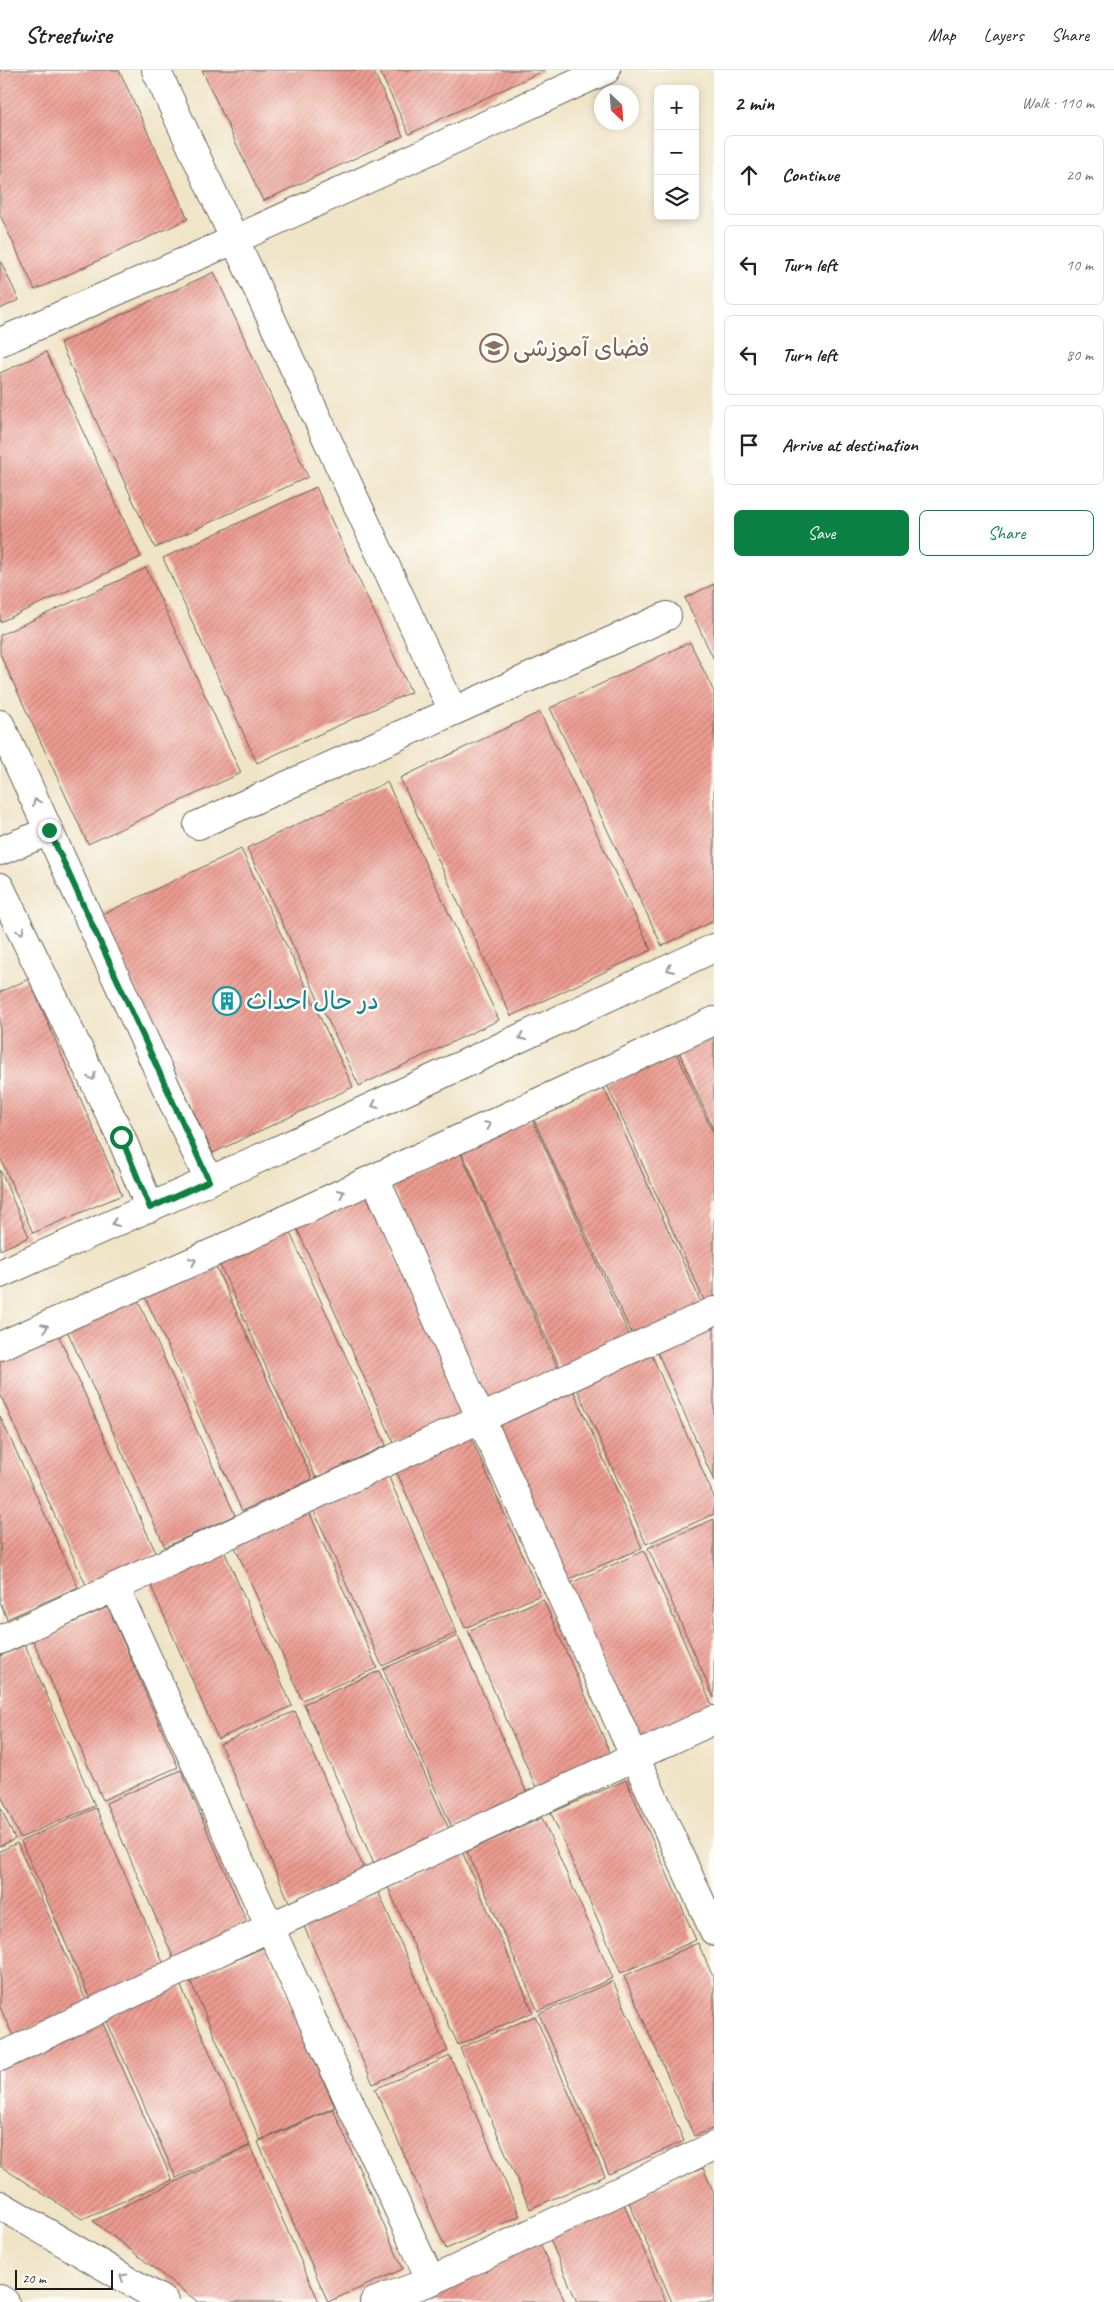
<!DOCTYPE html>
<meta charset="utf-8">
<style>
body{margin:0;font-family:Caveat,"Playpen Sans Arabic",sans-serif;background:#f2f2f2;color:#222}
.controls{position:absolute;right:15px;top:15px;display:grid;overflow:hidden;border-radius:8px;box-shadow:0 2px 8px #0003}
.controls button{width:45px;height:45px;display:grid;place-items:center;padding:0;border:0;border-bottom:1px solid #e0e0e0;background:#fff;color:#222;font:25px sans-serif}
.compass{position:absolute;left:594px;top:15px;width:45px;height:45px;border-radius:50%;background:#fff;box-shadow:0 2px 8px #0003;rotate:155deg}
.scale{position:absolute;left:15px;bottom:12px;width:98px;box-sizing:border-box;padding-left:5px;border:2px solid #1c1c1c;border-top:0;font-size:14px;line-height:18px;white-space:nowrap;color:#1c1c1c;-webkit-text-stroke:4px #fdfcf7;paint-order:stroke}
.stop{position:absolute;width:15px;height:15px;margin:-11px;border:4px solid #0b8043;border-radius:50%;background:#fff}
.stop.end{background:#0b8043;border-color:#fff;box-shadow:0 1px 5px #0008}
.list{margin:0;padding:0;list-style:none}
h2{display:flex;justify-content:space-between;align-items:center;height:65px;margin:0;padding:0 20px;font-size:21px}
h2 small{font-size:16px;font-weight:400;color:#767676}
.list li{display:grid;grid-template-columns:32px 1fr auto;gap:15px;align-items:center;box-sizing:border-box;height:80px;margin:0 10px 10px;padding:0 10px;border:1px solid #e0e0e0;border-radius:8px}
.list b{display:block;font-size:19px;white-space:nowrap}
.list em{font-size:16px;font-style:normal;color:#767676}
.actions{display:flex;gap:10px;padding:15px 20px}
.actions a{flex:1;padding:11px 0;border:1px solid #0b8043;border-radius:8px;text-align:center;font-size:18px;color:#0b8043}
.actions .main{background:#0b8043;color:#fff}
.icon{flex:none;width:28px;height:28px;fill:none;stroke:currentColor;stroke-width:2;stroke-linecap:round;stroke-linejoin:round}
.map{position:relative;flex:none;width:714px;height:2232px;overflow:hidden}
header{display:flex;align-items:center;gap:30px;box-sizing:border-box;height:70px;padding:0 25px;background:#fff;border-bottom:1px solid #e0e0e0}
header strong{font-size:24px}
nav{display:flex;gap:28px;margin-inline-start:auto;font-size:18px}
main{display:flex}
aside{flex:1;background:#fff}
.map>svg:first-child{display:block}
.building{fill:url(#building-hatch)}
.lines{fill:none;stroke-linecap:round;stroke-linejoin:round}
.street-casing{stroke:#666258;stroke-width:30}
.secondary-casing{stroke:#666258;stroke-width:30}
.street{stroke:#fff;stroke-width:28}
.secondary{stroke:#fff;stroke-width:28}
.oneway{stroke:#999}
.route{stroke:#0b8043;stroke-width:6}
.labels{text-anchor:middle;stroke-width:5;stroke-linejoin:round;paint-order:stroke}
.education-label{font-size:24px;fill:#785e54;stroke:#fdfcf7;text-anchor:start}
.culture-label{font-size:24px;fill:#0d838f;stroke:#fdfcf7;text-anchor:start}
</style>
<header>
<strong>Streetwise</strong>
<nav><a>Map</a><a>Layers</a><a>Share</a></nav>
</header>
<main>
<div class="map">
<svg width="714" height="2232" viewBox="0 0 714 2232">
<defs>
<pattern id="building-hatch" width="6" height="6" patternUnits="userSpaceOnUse" patternTransform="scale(1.25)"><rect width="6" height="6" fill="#ed9c91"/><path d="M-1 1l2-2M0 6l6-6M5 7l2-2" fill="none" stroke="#bf7e76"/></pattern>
</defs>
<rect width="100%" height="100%" fill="#fdfcf7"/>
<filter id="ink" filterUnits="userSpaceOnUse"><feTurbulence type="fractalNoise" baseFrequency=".02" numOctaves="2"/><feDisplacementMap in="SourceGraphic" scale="10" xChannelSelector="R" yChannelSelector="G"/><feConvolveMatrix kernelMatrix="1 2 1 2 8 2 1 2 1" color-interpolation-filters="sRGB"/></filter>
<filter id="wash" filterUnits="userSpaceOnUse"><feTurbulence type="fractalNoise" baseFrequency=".0096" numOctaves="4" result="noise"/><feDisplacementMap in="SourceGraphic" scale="20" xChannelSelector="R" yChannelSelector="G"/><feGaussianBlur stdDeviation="1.12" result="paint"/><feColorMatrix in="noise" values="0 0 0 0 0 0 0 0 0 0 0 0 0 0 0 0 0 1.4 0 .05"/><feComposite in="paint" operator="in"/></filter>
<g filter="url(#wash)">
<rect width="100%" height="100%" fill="#f0e4c7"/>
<g id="blocks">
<g class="building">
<polygon points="0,0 119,0 188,149 35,220 0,145"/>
<polygon points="202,0 373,0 403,66 263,131"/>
<polygon points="379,0 545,0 409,64"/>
<polygon points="0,190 19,230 0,239"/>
<polygon points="214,202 308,407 155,478 60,273"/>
<polygon points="46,282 141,487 0,552 0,303"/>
<polygon points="316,417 411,622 257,693 163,488"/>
<polygon points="146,498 241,703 88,774 0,584 0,565"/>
<polygon points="714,514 714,590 685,528"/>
<polygon points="690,572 714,622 714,851 662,876 550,638"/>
<polygon points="540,642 651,880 511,946 400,708"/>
<polygon points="387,712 499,950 359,1016 247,778"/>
<polygon points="241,779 353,1017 213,1083 101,845"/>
<polygon points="29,909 122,1125 33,1163 0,1087 0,922"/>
<polygon points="714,966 714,1061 679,982"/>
<polygon points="677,984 714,1065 714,1234 707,1237 607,1015"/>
<polygon points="604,1018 704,1239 635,1271 534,1050"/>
<polygon points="532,1049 632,1271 562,1302 461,1081"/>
<polygon points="460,1082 560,1303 490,1335 391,1114"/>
<polygon points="0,1100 29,1167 0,1180"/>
<polygon points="364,1121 471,1344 394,1373 294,1152"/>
<polygon points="286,1154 386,1375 316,1408 216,1186"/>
<polygon points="212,1188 312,1409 242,1441 142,1220"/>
<polygon points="135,1224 235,1445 165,1477 65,1256"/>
<polygon points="714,1254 714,1411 656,1279"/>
<polygon points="57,1262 156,1483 86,1515 0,1324 0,1288"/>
<polygon points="650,1281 714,1427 714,1444 646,1474 575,1314"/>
<polygon points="572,1317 642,1478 567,1510 497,1350"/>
<polygon points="0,1346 78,1517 7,1549 0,1532"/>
<polygon points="470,1365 540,1525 465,1558 395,1398"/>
<polygon points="387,1403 457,1563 382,1596 312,1436"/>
<polygon points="307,1437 377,1598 302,1630 232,1470"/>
<polygon points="714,1449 714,1628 648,1478"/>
<polygon points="222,1476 292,1636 218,1669 148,1509"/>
<polygon points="644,1481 714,1640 640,1674 569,1514"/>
<polygon points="543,1529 613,1689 538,1722 468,1561"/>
<polygon points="108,1537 178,1697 103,1730 33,1570"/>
<polygon points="458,1566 528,1726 453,1760 383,1599"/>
<polygon points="25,1575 95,1736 20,1768 0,1723 0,1586"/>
<polygon points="379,1601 450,1761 374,1794 304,1634"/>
<polygon points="295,1641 365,1801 290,1834 220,1674"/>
<polygon points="181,1700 251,1861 176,1894 106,1733"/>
<polygon points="626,1710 696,1870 621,1903 551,1743"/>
<polygon points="0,1736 15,1769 0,1776"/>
<polygon points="96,1738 166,1899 91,1931 21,1771"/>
<polygon points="542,1748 613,1908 538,1941 467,1781"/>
<polygon points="17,1773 87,1933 13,1966 0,1937 0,1781"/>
<polygon points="462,1782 533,1942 458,1975 387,1815"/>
<polygon points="378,1821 448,1981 373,2014 303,1854"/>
<polygon points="698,1873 714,1909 714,2058 694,2066 624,1906"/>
<polygon points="265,1877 335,2037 260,2070 190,1910"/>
<polygon points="613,1911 684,2071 609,2104 539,1944"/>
<polygon points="180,1914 250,2075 176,2108 105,1947"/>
<polygon points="535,1946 605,2106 530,2139 460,1978"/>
<polygon points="101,1949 172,2110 82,2149 0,2096 0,1999"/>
<polygon points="450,1986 520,2146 446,2179 375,2019"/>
<polygon points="333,2039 403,2199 328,2232 258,2072"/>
<polygon points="250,2076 319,2232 198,2232 93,2151"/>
<polygon points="703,2098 714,2123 714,2232 672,2232 628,2130"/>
<polygon points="623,2132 666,2232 577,2232 548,2165"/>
<polygon points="539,2171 565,2232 409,2232"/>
</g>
</g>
</g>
<g filter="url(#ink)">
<use href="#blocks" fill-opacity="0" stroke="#666258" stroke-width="1"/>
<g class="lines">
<defs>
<g id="street">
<polyline points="156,0 453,641"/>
<polyline points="0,272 234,170 606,0"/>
<polyline points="198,755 667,546"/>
<polyline points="375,1108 481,1349 714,1861"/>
<polyline points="115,1517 431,2211"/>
<polyline points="0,1570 714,1241"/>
<polyline points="0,1987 270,1857 714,1650"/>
<polyline points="374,2232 431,2211 714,2076"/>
</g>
<g id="secondary">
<polyline points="0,654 209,1111"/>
<polyline points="0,781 49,761"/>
<polyline points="0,817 121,1067 150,1138"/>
<polyline points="0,1204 298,1071 714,878"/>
<polyline points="0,1276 219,1180 714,951"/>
<polyline points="0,2135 165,2232"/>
<polyline points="0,2229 5,2232"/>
</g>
</defs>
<use href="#street" class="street-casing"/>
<use href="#secondary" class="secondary-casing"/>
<use href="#street" class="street"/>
<use href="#secondary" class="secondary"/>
</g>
<defs><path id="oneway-chevron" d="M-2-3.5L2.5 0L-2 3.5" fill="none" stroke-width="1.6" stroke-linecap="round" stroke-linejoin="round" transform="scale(1.25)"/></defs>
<g class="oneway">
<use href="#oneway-chevron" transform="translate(36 732) rotate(-115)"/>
<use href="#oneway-chevron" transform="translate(21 861) rotate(64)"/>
<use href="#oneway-chevron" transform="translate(670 899) rotate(155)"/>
<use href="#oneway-chevron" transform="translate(522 967) rotate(155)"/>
<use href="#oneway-chevron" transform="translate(92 1007) rotate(64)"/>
<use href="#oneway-chevron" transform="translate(375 1035) rotate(155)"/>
<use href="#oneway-chevron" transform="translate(488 1055) rotate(-25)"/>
<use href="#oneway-chevron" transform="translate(341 1123) rotate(-25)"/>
<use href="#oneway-chevron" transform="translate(115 1153) rotate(156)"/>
<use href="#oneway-chevron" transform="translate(193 1191) rotate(-24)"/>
<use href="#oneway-chevron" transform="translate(45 1257) rotate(-24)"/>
<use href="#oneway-chevron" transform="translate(123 2207) rotate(-149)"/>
</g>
</g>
<g class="lines" filter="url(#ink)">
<polyline class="route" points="49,760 209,1111 150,1138 121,1067"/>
</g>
<defs>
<symbol id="school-ring" viewBox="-11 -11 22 22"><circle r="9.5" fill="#fdfcf7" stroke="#8d6e63" stroke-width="1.5"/><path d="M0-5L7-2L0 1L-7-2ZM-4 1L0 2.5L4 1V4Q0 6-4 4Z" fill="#8d6e63"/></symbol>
<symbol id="building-ring" viewBox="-11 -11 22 22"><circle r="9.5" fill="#fdfcf7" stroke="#0f9aa8" stroke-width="1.5"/><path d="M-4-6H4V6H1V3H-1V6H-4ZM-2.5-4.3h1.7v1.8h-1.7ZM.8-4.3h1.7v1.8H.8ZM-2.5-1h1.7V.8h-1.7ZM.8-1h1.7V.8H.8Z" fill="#0f9aa8"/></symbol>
</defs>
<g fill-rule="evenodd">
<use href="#school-ring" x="478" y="262" width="32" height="32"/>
<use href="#building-ring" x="211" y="915" width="32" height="32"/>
</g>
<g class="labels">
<g class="education-label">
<text x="513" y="286">فضای آموزشی</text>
</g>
<g class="culture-label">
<text x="246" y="939">در حال احداث</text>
</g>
</g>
</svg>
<div class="controls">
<button>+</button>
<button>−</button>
<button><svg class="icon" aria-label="layers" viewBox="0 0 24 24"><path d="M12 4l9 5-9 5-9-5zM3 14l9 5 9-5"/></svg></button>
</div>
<svg class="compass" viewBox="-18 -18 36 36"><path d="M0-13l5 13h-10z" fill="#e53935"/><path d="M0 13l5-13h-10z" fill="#767676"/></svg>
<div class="scale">20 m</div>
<div class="stop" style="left:121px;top:1067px"></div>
<div class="stop end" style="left:49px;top:760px"></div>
</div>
<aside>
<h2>2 min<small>Walk · 110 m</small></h2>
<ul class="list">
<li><svg class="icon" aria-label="ahead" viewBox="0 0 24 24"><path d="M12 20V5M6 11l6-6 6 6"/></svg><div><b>Continue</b></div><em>20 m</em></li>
<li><svg class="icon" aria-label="left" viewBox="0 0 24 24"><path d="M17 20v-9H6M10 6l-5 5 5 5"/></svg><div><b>Turn left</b></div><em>10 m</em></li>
<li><svg class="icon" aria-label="left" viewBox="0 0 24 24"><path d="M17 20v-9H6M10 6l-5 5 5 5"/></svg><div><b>Turn left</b></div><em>80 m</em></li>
<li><svg class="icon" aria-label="arrive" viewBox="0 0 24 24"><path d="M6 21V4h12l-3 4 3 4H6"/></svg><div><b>Arrive at destination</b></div></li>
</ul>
<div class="actions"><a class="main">Save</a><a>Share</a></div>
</aside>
</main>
